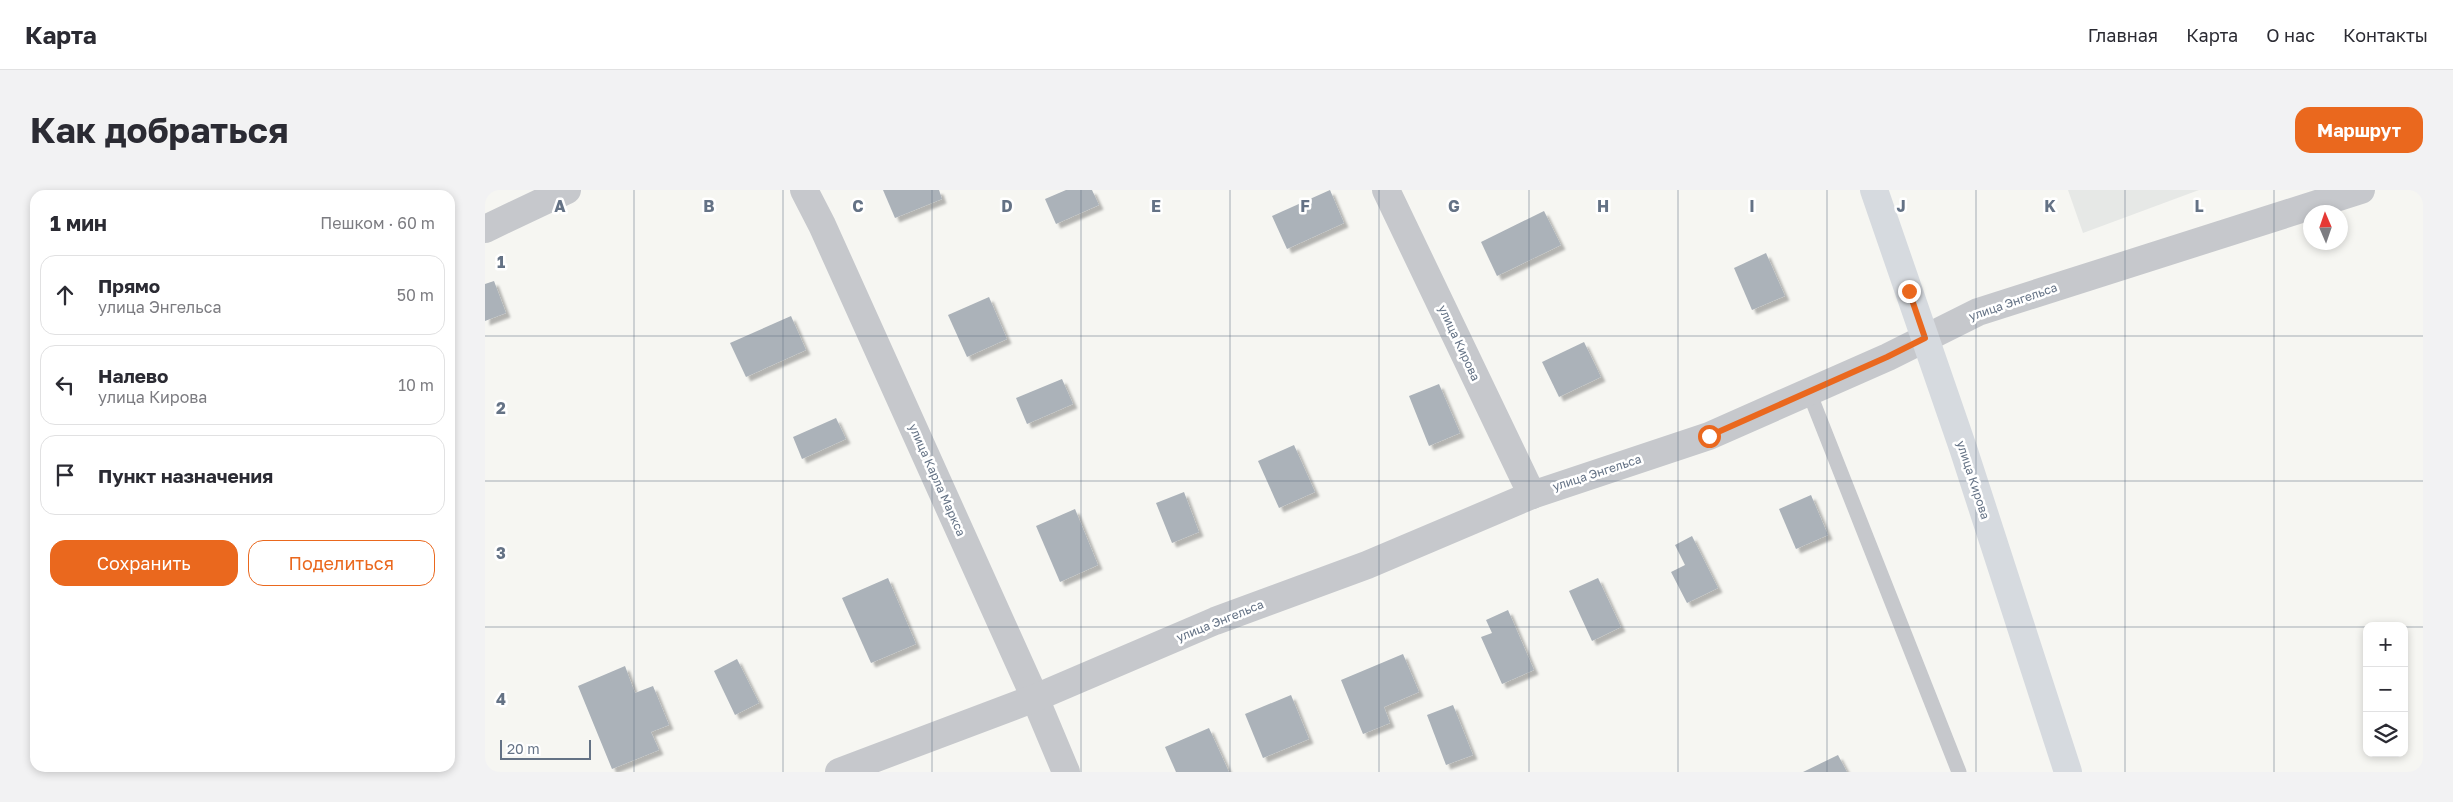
<!DOCTYPE html>
<html lang="ru">
<meta charset="utf-8">
<style>
body{margin:0;font-family:"Golos Text",sans-serif;background:#f2f2f3;color:#2b2b33}
.controls{position:absolute;right:15px;bottom:15px;display:grid;overflow:hidden;border-radius:10px;box-shadow:0 2px 8px #0003}
.controls button{width:45px;height:45px;display:grid;place-items:center;padding:0;border:0;border-bottom:1px solid #e1e1e2;background:#fff;color:#2b2b33;font:25px sans-serif}
.compass{position:absolute;left:1818px;top:15px;width:45px;height:45px;border-radius:50%;background:#fff;box-shadow:0 2px 8px #0003;rotate:358deg}
.scale{position:absolute;left:15px;bottom:12px;width:91px;box-sizing:border-box;padding-left:5px;border:2px solid #647285;border-top:0;font-size:14px;line-height:18px;white-space:nowrap;color:#647285;-webkit-text-stroke:4px #fff;paint-order:stroke}
.stop{position:absolute;width:15px;height:15px;margin:-11px;border:4px solid #ea681e;border-radius:50%;background:#fff}
.stop.end{background:#ea681e;border-color:#fff;box-shadow:0 1px 5px #0008}
.list{margin:0;padding:0;list-style:none}
h2{display:flex;justify-content:space-between;align-items:center;height:65px;margin:0;padding:0 20px;font-size:21px}
h2 small{font-size:16px;font-weight:400;color:#7c7c81}
.list li{display:grid;grid-template-columns:32px 1fr auto;gap:15px;align-items:center;box-sizing:border-box;height:80px;margin:0 10px 10px;padding:0 10px;border:1px solid #e1e1e2;border-radius:15px}
.list b{display:block;font-size:19px;white-space:nowrap}
.list p{margin:0;font-size:16px;white-space:nowrap;color:#7c7c81}
.list em{font-size:16px;font-style:normal;color:#7c7c81}
.actions{display:flex;gap:10px;padding:15px 20px}
.actions a{flex:1;padding:11px 0;border:1px solid #ea681e;border-radius:15px;text-align:center;font-size:18px;color:#ea681e}
.actions .main{background:#ea681e;color:#fff}
.icon{flex:none;width:28px;height:28px;fill:none;stroke:currentColor;stroke-width:2;stroke-linecap:round;stroke-linejoin:round}
.map{position:relative;flex:none;width:1938px;height:582px;overflow:hidden;border-radius:15px}
header{display:flex;align-items:center;gap:30px;box-sizing:border-box;height:70px;padding:0 25px;background:#fff;border-bottom:1px solid #e1e1e2}
header strong{font-size:24px}
nav{display:flex;gap:28px;margin-inline-start:auto;font-size:18px}
.intro{display:flex;align-items:center;justify-content:space-between;box-sizing:border-box;height:120px;padding:0 30px}
h1{margin:0;font-size:35px}
.button{padding:12px 22px;border-radius:15px;background:#ea681e;color:#fff;font-size:18px;font-weight:700}
main{display:flex;gap:30px;padding:0 30px}
aside{flex:1;background:#fff;border-radius:15px;box-shadow:0 2px 8px #0003}
.map>svg:first-child{display:block}
.built{fill:#e6e8e6}
.building{fill:#abb2b9;filter:url(#shadow)}
.lines{fill:none;stroke-linecap:round;stroke-linejoin:round}
.lane{stroke:#c6c8cc;stroke-width:15}
.street{stroke:#c6c8cc;stroke-width:28}
.secondary{stroke:#d6dadf;stroke-width:28}
.route{stroke:#ea681e;stroke-width:6}
.grid{fill:none;stroke:#647285;stroke-width:1;stroke-opacity:0.55}
.labels{text-anchor:middle;stroke-width:5;stroke-linejoin:round;paint-order:stroke}
.street-label{font-size:12px;fill:#647285;stroke:#fff}
.grid-label{font-size:16px;text-anchor:middle;font-weight:bold;fill:#647285;stroke:#fff;stroke-width:5;stroke-linejoin:round;paint-order:stroke}
</style>
<header>
<strong>Карта</strong>
<nav><a>Главная</a><a>Карта</a><a>О нас</a><a>Контакты</a></nav>
</header>
<div class="intro"><h1>Как добраться</h1><a class="button">Маршрут</a></div>
<main>
<aside>
<h2>1 мин<small>Пешком · 60 m</small></h2>
<ul class="list">
<li><svg class="icon" aria-label="ahead" viewBox="0 0 24 24"><path d="M12 20V5M6 11l6-6 6 6"/></svg><div><b>Прямо</b><p>улица Энгельса</p></div><em>50 m</em></li>
<li><svg class="icon" aria-label="left" viewBox="0 0 24 24"><path d="M17 20v-9H6M10 6l-5 5 5 5"/></svg><div><b>Налево</b><p>улица Кирова</p></div><em>10 m</em></li>
<li><svg class="icon" aria-label="arrive" viewBox="0 0 24 24"><path d="M6 21V4h12l-3 4 3 4H6"/></svg><div><b>Пункт назначения</b></div></li>
</ul>
<div class="actions"><a class="main">Сохранить</a><a>Поделиться</a></div>
</aside>
<div class="map">
<svg width="1938" height="582" viewBox="0 0 1938 582">
<defs>
<filter id="shadow"><feDropShadow dx="4.5" dy="4.5" stdDeviation="1" flood-color="#0004"/></filter>
</defs>
<rect width="100%" height="100%" fill="#f6f6f2"/>
<polygon class="built" points="1583,0 1714,0 1598,43"/>
<g class="building">
<polygon points="398,0 454,0 457,9 410,28"/>
<polygon points="581,0 607,0 614,15 571,34 560,9"/>
<polygon points="845,0 859,33 802,59 787,26"/>
<polygon points="1059,21 1076,55 1012,86 996,52"/>
<polygon points="1281,63 1300,106 1267,120 1249,78"/>
<polygon points="9,91 21,123 0,131 0,94"/>
<polygon points="504,107 522,149 482,167 463,125"/>
<polygon points="306,126 321,160 261,187 245,153"/>
<polygon points="1099,152 1116,187 1074,207 1057,172"/>
<polygon points="577,189 588,214 542,234 531,208"/>
<polygon points="954,194 975,243 944,256 924,206"/>
<polygon points="351,228 361,249 317,269 308,247"/>
<polygon points="809,255 830,302 794,318 773,271"/>
<polygon points="699,302 714,342 687,353 671,313"/>
<polygon points="1326,305 1343,345 1311,359 1294,319"/>
<polygon points="590,319 613,375 575,392 551,336"/>
<polygon points="1207,346 1233,398 1202,413 1186,382 1200,375 1190,355"/>
<polygon points="403,388 431,454 386,473 357,408"/>
<polygon points="1113,388 1136,437 1107,451 1084,401"/>
<polygon points="1023,420 1049,480 1017,494 996,447 1007,443 1001,430"/>
<polygon points="918,464 934,502 899,517 905,533 878,544 856,490"/>
<polygon points="252,469 274,513 250,525 229,481"/>
<polygon points="140,476 150,503 168,496 184,535 166,542 174,560 127,579 93,496"/>
<polygon points="806,505 824,549 778,568 760,524"/>
<polygon points="968,515 988,565 961,575 942,525"/>
<polygon points="724,538 744,582 691,582 680,557"/>
<polygon points="1353,565 1362,582 1318,582"/>
</g>
<g class="lines">
<polyline class="lane" points="1324,202 1474,582"/>
<g class="street">
<polyline points="319,0 337,35 550,508 581,582"/>
<polyline points="901,0 1047,305"/>
<polyline points="0,39 82,0"/>
<polyline points="354,582 550,508 730,431 882,375 1047,305 1224,246 1403,167 1493,122 1876,0"/>
</g>
<polyline class="secondary" points="1389,0 1478,258 1583,582"/>
</g>
<g class="lines">
<polyline class="route" points="1224,246 1402,167 1440,148 1424,101"/>
</g>
<path class="grid" d="M149,0V582M298,0V582M447,0V582M596,0V582M745,0V582M894,0V582M1044,0V582M1193,0V582M1342,0V582M1491,0V582M1640,0V582M1789,0V582M0,146H1938M0,291H1938M0,437H1882M1919,437H1938"/>
<g class="labels">
<g class="street-label">
<text transform="translate(1528 112) rotate(-19)" y="4">улица Энгельса</text>
<text transform="translate(974 153) rotate(65)" y="4">улица Кирова</text>
<text transform="translate(1112 283) rotate(-18)" y="4">улица Энгельса</text>
<text transform="translate(452 290) rotate(66)" y="4">улица Карла Маркса</text>
<text transform="translate(1488 290) rotate(72)" y="4">улица Кирова</text>
<text transform="translate(735 431) rotate(-22)" y="4">улица Энгельса</text>
</g>
</g>
<g class="grid-label">
<text x="75" y="22">A</text>
<text x="224" y="22">B</text>
<text x="373" y="22">C</text>
<text x="522" y="22">D</text>
<text x="671" y="22">E</text>
<text x="820" y="22">F</text>
<text x="969" y="22">G</text>
<text x="1118" y="22">H</text>
<text x="1267" y="22">I</text>
<text x="1416" y="22">J</text>
<text x="1565" y="22">K</text>
<text x="1714" y="22">L</text>
<text x="16" y="78">1</text>
<text x="16" y="224">2</text>
<text x="16" y="369">3</text>
<text x="16" y="515">4</text>
</g>
</svg>
<div class="controls">
<button>+</button>
<button>−</button>
<button><svg class="icon" aria-label="layers" viewBox="0 0 24 24"><path d="M12 4l9 5-9 5-9-5zM3 14l9 5 9-5"/></svg></button>
</div>
<svg class="compass" viewBox="-18 -18 36 36"><path d="M0-13l5 13h-10z" fill="#e53935"/><path d="M0 13l5-13h-10z" fill="#7c7c81"/></svg>
<div class="scale">20 m</div>
<div class="stop" style="left:1224px;top:246px"></div>
<div class="stop end" style="left:1424px;top:101px"></div>
</div>
</main>
